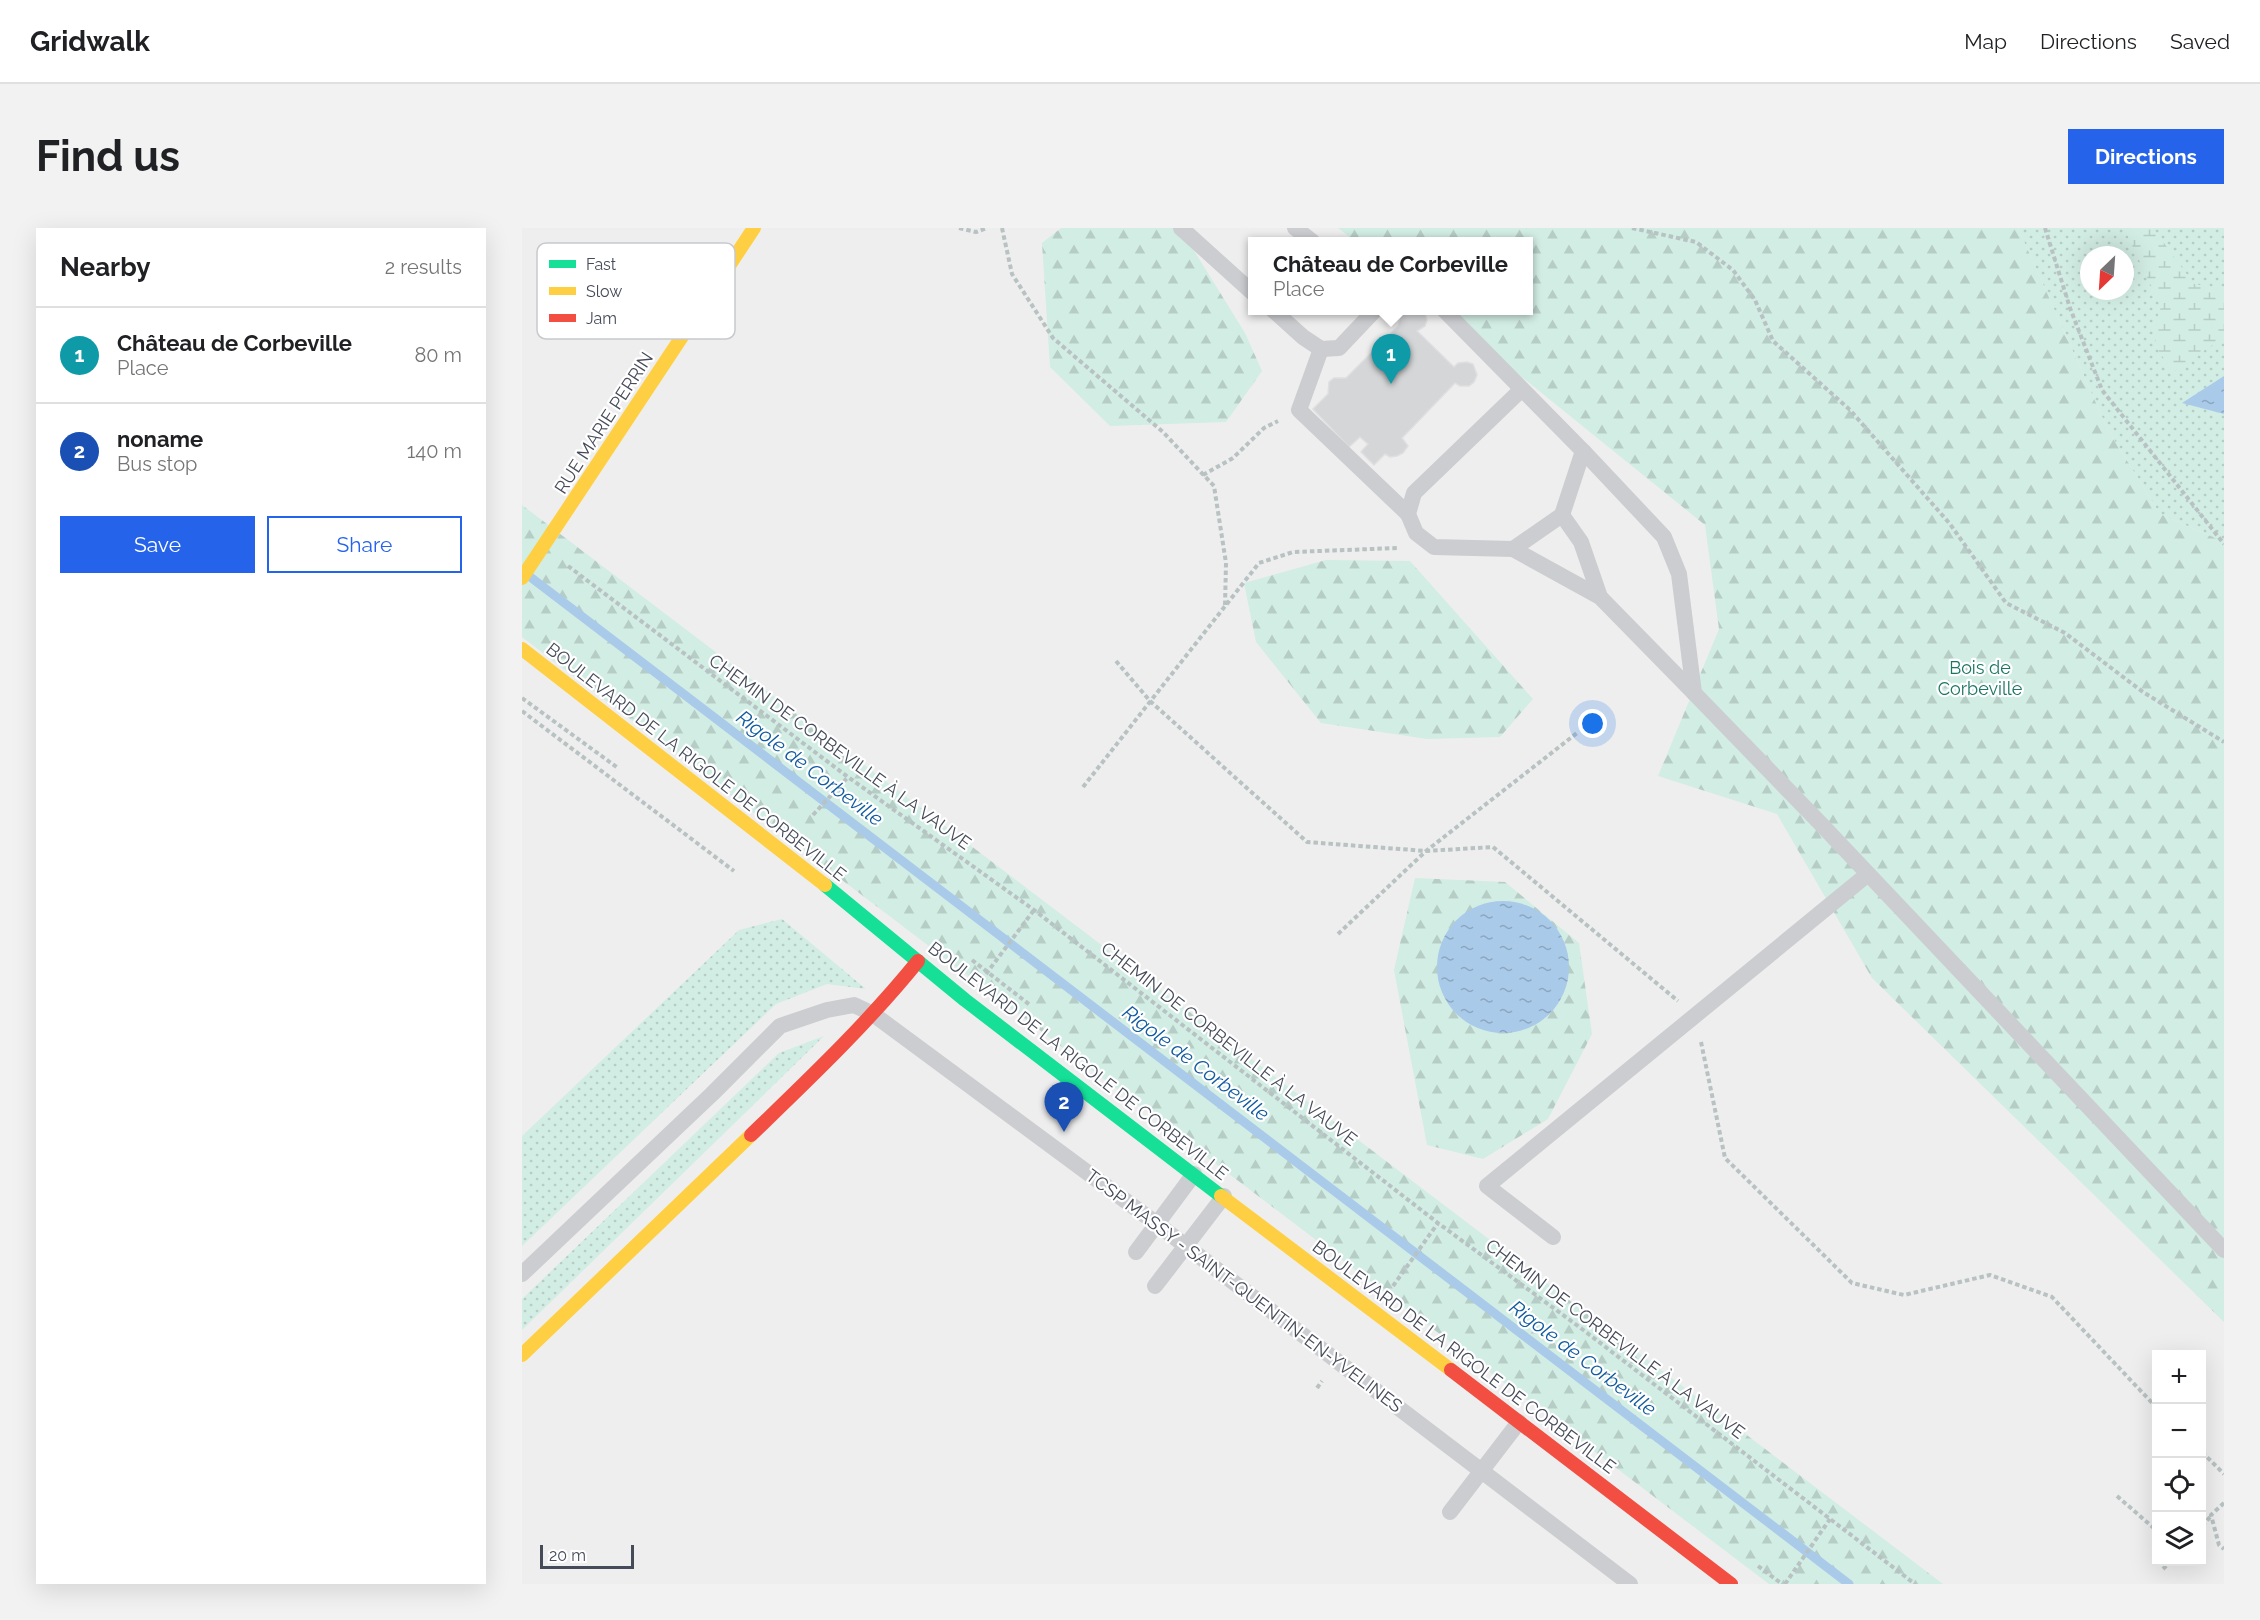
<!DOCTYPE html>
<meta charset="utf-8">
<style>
body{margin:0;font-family:Raleway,sans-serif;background:#f2f2f2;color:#202124}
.controls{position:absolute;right:18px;bottom:18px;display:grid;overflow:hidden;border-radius:0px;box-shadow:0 6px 24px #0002}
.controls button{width:54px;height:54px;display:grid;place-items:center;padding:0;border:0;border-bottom:2px solid #e0e0e0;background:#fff;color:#202124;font:30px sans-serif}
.compass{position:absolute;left:1558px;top:18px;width:54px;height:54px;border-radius:50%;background:#fff;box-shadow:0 6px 24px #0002;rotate:205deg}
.scale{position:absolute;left:18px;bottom:15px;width:94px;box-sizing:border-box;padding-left:6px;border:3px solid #464b59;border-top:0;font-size:16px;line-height:21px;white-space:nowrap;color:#464b59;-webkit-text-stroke:4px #fff;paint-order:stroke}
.you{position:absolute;left:1071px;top:496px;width:21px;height:21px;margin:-15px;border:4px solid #fff;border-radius:50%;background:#1a73e8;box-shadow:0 0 0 9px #1a73e833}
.badge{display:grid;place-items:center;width:39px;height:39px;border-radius:50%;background:#2563eb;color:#fff;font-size:20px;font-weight:700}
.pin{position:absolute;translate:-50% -50px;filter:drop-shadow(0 2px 3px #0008)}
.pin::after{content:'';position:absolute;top:32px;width:21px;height:18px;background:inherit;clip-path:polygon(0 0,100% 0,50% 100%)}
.popup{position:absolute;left:726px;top:9px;width:285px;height:78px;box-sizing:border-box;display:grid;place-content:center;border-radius:0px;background:#fff;filter:drop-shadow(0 2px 4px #0005);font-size:20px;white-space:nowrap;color:#757577}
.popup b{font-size:22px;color:#202124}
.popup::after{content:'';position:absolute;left:50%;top:100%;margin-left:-12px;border:12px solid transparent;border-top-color:#fff}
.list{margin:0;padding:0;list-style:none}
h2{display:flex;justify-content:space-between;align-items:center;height:78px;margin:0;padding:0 24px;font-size:26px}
h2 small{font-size:20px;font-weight:400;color:#757577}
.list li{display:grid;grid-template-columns:39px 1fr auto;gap:18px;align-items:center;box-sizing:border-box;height:96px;padding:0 24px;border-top:2px solid #e0e0e0}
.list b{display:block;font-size:22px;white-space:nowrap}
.list p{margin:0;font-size:20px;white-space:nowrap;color:#757577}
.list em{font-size:20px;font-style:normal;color:#757577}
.actions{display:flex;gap:12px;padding:18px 24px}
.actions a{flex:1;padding:14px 0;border:2px solid #2563eb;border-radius:0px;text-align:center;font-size:21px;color:#2563eb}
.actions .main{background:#2563eb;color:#fff}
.icon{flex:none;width:33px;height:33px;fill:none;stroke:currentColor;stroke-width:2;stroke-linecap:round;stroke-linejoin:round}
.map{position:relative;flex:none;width:1702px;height:1356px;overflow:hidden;border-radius:0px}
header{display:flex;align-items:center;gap:36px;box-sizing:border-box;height:84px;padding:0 30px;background:#fff;border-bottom:2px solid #e0e0e0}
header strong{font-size:28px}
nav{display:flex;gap:33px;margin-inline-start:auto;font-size:21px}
.intro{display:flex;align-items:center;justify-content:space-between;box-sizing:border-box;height:144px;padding:0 36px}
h1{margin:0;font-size:42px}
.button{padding:15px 27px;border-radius:0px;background:#2563eb;color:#fff;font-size:21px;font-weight:700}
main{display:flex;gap:36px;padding:0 36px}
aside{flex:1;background:#fff;border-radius:0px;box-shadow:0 6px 24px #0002}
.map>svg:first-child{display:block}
.grass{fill:url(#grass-dots);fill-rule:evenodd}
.forest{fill:url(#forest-firs)}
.wetland{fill:url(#wetland-marsh)}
.water{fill:url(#water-ripples)}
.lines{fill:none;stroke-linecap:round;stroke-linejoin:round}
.stream{stroke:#a9cae9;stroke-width:9}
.building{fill:#d5d6d8;stroke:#dfdfe1;stroke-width:1.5}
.path{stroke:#b8c2c2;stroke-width:4;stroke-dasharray:4.5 3;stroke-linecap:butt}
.lane{stroke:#cccdd0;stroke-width:16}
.fast{stroke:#16e098;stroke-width:14}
.slow{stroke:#ffcf43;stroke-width:14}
.jam{stroke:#f24e42;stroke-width:14}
.labels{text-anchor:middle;stroke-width:4.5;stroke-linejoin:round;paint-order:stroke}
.street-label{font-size:18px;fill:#464b59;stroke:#fff}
.park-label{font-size:18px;fill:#1b7662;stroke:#fff}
.water-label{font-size:20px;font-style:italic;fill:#125ba0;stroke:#fff}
.key{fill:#fff;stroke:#c8c9cd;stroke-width:1.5}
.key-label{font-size:16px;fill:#464b59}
</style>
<header>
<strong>Gridwalk</strong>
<nav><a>Map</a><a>Directions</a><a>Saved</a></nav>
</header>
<div class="intro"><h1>Find us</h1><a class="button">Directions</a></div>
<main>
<aside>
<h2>Nearby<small>2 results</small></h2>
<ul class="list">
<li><span class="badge" style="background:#0f9aa8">1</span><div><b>Château de Corbeville</b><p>Place</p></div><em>80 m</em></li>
<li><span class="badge" style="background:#1a4fb4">2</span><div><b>noname</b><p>Bus stop</p></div><em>140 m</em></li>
</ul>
<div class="actions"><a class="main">Save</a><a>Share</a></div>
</aside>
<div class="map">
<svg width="1702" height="1356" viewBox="0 0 1702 1356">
<defs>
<pattern id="grass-dots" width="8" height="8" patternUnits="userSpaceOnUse" patternTransform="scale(1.5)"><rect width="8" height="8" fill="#d2ede4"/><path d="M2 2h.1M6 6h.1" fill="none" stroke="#b6cdc6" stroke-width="1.8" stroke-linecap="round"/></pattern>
<pattern id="forest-firs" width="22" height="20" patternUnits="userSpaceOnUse" patternTransform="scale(1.5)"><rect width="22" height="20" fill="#d2ede4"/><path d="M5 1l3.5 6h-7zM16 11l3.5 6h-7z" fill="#b6cdc6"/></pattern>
<pattern id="wetland-marsh" width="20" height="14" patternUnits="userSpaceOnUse" patternTransform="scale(1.5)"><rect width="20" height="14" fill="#d2ede4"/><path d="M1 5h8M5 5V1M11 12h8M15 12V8" fill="none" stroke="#b6cdc6"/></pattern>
<pattern id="water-ripples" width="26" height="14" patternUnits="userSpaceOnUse" patternTransform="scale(1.5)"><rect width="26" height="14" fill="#a9cae9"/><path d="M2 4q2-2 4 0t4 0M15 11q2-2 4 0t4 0" fill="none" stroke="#8ba6c0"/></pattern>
</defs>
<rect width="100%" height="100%" fill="#eee"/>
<g class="grass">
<path d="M1496,0H1702V314L1638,286L1586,202ZM1567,27H1603V63H1567Z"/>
<polygon points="260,691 344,761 305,756 254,776 0,1018 0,908 217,702"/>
<polygon points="302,808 0,1102 0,1071 257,825"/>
</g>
<g class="forest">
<polygon points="539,0 658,0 723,105 740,143 704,194 588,198 528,139 520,15"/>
<polygon points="816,0 1496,0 1586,202 1638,286 1702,314 1702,1094 1350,750 1255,586 1136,548 1197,401 1183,297 918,83 1007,82 1007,14 833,13"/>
<polygon points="0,277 1421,1356 1247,1356 0,409"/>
<polygon points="804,332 888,333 1011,471 978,509 905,511 799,495 734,414 722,355"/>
<polygon points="893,650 983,654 1057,715 1070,806 1026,891 961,931 905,917 872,742"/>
</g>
<polygon class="wetland" points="1602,0 1631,0 1672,56 1691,59 1702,65 1702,109 1651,144 1634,119 1631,101 1639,79"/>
<g class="water">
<polygon points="1702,148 1702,186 1660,175"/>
<circle cx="981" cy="739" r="66"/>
</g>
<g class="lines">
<polyline class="stream" points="7,348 1327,1356"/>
</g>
<polygon class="building" points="883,82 902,82 905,92 903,98 895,103 932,139 936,135 945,134 951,136 955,147 952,154 947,158 938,158 933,155 880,210 886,218 881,225 875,228 868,229 863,226 852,237 839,224 846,216 838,209 827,219 791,181 806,166 807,154 812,150 824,150 876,98 878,88"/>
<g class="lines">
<g class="path">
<polyline points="437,0 454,4 465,0"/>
<polyline points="480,0 490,46 531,110 641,204 692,258 704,335 703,378"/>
<polyline points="1110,0 1174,14 1211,42 1233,72 1251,113 1328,182 1428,296 1484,375 1543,405 1621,464 1702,514"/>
<polyline points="1523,0 1548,80 1580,162 1702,316"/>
<polyline points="681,247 711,230 742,200 756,193"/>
<polyline points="46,338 326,549 512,682 916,995 1060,1101 1393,1356"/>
<polyline points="594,433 628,473 785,614 904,623 971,619 1156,773"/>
<polyline points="0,470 96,540"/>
<polyline points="0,483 212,643"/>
<polyline points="561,559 737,335 771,324 876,320"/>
<polyline points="291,587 326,549"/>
<polyline points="816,706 904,623 1055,505"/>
<polyline points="450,732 508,777"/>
<polyline points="464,746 512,682"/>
<polyline points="1179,814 1203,930 1330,1055 1382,1067 1468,1047 1530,1069 1634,1179"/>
<polyline points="871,1058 916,995"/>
<polyline points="795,1160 800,1153"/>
<polyline points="1680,1224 1702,1246"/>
<polyline points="1595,1268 1634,1302"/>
<polyline points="1702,1275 1689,1287 1697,1317 1702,1321"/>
<polyline points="1680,1298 1689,1288"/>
<polyline points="1236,1338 1260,1356"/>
<polyline points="1641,1341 1648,1334"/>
<polyline points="1263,1356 1308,1291"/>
</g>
<g class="lane">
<polyline points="659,0 731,65"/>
<polyline points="773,0 791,14"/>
<polyline points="751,82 781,109 799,121 817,120 853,82"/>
<polyline points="922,82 1061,223 1142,309 1157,346 1172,465 1298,595 1702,1022"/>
<polyline points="799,121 777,182 886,286"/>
<polyline points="999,162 892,265 886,286 894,305 912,319 991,321 1040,287 1061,223"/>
<polyline points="1040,287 1059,314 1078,369"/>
<polyline points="991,321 1078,369 1172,465"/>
<polyline points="1031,1009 965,958 1346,646"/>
<polyline points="614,1024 672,946"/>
<polyline points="0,1046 190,866 258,798 305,782 332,777 351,786 635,996 1108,1356"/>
<polyline points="633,1058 702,968"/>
<polyline points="928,1284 997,1194"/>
</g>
<polyline class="fast" points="303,657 443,772 699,968"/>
<g class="slow">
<polyline points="0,350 232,0"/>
<polyline points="0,421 303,657"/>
<polyline points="699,968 929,1142"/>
<polyline points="0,1127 229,907"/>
</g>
<g class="jam">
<path d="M229,907C287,851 345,796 396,733"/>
<polyline points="929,1142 1209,1356"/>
</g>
</g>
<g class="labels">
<g class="street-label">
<text transform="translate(82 195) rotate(-57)" y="6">RUE MARIE PERRIN</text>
<text transform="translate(318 524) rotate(36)" y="6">CHEMIN DE CORBEVILLE À LA VAUVE</text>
<text transform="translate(174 534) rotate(38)" y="6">BOULEVARD DE LA RIGOLE DE CORBEVILLE</text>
<text transform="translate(707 816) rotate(38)" y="6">CHEMIN DE CORBEVILLE À LA VAUVE</text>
<text transform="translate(556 833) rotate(38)" y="6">BOULEVARD DE LA RIGOLE DE CORBEVILLE</text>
<text transform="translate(722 1063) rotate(37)" y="6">TCSP MASSY - SAINT-QUENTIN-EN-YVELINES</text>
<text transform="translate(1093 1111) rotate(37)" y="6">CHEMIN DE CORBEVILLE À LA VAUVE</text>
<text transform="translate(942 1129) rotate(37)" y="6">BOULEVARD DE LA RIGOLE DE CORBEVILLE</text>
</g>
<g class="park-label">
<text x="1458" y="446">Bois de<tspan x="1458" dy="21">Corbeville</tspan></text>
</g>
<g class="water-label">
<text transform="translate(288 540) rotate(37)" y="7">Rigole de Corbeville</text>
<text transform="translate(674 835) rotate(37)" y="7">Rigole de Corbeville</text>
<text transform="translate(1061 1130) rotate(37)" y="7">Rigole de Corbeville</text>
</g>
</g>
<rect x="15" y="15" width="198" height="96" rx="9" class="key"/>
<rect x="27" y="32" width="27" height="8" fill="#16e098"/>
<rect x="27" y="59" width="27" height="8" fill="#ffcf43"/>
<rect x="27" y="86" width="27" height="8" fill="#f24e42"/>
<g class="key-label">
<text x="64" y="42">Fast</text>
<text x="64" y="69">Slow</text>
<text x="64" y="96">Jam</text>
</g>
</svg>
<div class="controls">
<button>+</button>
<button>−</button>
<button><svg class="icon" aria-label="locate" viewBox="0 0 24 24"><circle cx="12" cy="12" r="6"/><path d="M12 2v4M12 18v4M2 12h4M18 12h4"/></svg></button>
<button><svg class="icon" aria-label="layers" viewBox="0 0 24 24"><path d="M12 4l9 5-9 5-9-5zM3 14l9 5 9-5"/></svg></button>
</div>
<svg class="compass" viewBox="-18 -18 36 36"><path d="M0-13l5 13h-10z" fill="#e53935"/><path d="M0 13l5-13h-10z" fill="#757577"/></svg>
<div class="scale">20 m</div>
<div class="you"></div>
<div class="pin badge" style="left:869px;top:156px;background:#0f9aa8">1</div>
<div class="popup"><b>Château de Corbeville</b>Place</div>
<div class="pin badge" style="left:542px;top:904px;background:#1a4fb4">2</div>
</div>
</main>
